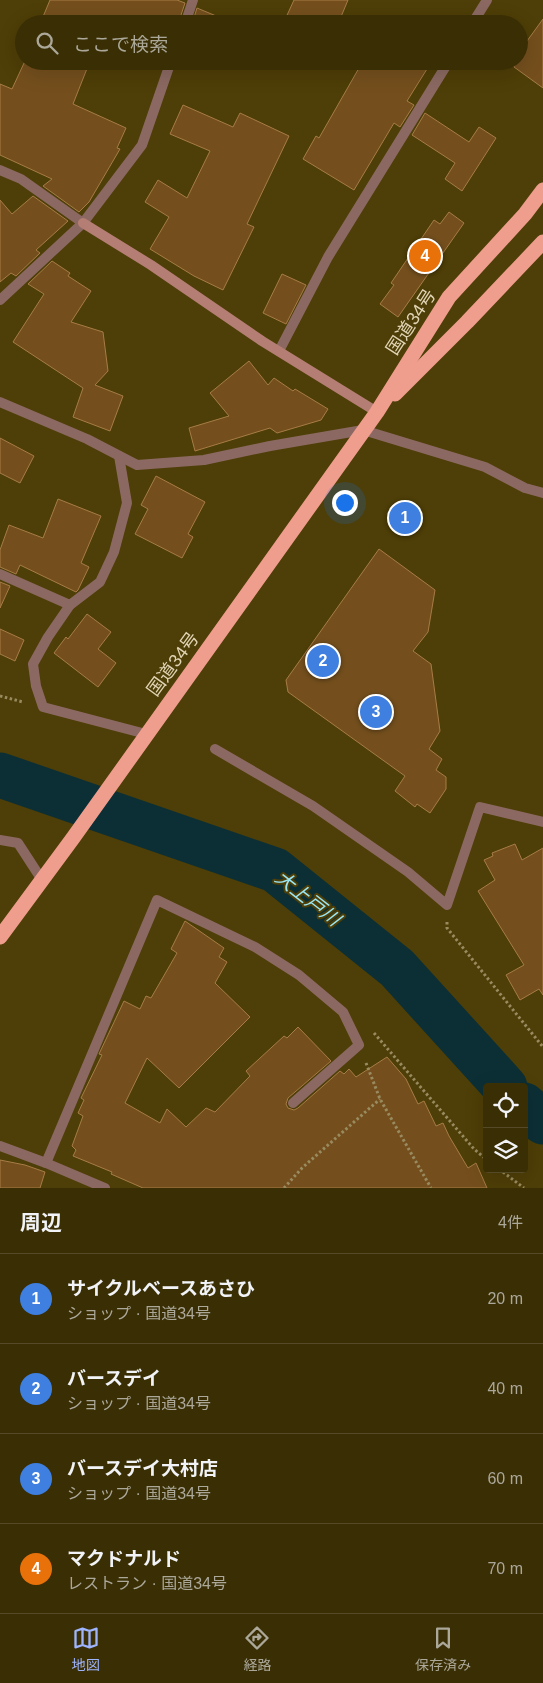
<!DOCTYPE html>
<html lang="ja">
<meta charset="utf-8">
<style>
body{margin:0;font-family:Arial,"Noto Sans JP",sans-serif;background:#41360f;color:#f1f3f6}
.controls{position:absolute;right:15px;bottom:15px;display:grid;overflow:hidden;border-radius:5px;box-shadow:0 5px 20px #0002}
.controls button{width:45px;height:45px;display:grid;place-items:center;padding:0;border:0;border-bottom:1px solid #544a27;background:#3a2e05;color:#f1f3f6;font:25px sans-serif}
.you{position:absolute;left:344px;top:502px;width:18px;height:18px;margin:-12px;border:4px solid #fff;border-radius:50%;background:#1a73e8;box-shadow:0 0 0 8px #1a73e833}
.badge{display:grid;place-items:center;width:32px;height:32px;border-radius:50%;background:#9eb4fd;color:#fff;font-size:16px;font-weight:700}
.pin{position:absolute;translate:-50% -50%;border:2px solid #fff;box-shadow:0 1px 5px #0006}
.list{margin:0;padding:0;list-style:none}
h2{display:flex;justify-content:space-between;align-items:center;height:65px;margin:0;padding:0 20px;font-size:21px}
h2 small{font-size:16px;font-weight:400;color:#aba89a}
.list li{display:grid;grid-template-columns:32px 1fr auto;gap:15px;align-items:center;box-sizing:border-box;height:90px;padding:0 20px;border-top:1px solid #544a27}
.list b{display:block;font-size:19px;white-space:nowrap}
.list p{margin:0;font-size:16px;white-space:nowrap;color:#aba89a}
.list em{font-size:16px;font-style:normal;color:#aba89a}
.icon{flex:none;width:28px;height:28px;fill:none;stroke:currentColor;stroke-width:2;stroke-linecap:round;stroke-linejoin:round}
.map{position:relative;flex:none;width:543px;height:1188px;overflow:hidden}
.search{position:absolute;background:#3a2e05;box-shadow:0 5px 20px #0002;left:15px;right:15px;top:15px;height:55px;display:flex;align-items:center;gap:12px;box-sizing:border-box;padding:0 18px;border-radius:28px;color:#aba89a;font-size:19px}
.sheet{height:425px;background:#3a2e05}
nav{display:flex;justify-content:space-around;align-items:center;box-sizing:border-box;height:70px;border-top:1px solid #544a27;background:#3a2e05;font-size:14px;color:#aba89a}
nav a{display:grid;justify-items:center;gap:2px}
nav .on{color:#9eb4fd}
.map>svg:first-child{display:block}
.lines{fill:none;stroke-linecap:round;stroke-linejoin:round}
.river{stroke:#0c2f35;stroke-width:45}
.building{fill:#744f1d;stroke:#a77c46}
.path{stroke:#998b60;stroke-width:3;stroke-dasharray:2.5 2.5;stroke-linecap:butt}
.lane{stroke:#8b6962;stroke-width:10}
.street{stroke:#8b6962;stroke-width:10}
.secondary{stroke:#b47e74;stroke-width:10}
.highway{stroke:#ef9d8d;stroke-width:15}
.labels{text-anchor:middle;stroke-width:4;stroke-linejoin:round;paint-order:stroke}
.street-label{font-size:18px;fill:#e0d4b4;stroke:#4e3e07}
.water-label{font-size:19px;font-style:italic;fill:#9ae7f6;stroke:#4e3e07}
</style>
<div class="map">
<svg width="543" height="1188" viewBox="0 0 543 1188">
<rect width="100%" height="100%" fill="#4e3e07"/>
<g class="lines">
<g class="river">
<polyline points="0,775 275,870 397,968 505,1087"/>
<polyline points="524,1105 543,1122"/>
</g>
</g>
<g class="building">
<polygon points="50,0 177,0 185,3 178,24 40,24"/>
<polygon points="294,0 348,0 338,24 283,24"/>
<polygon points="197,8 233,23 233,24 192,24"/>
<polygon points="543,19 543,88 514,67 514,61 519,61 519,52"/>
<polygon points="25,61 90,61 73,104 126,128 117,148 120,149 89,202 79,212 43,186 52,179 0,155 0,84 12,89"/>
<polygon points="363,61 432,61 407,101 414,105 400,127 394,123 354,190 303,159 316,136 319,138"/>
<polygon points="183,105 233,127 240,113 289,136 247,224 254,227 223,290 194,276 150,249 169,217 145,202 158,180 187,198 210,151 170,134"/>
<polygon points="425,113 469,142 479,127 496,138 462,191 445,179 455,163 412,135"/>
<polygon points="33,196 68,221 36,250 40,253 16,276 11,273 0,282 0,200 12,214"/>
<polygon points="449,212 464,223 398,317 380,304 394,285 391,283 434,220 440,224"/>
<polygon points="52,261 70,273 68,276 91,291 71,322 103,332 108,371 95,385 123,396 110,431 73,417 83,388 13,342 44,294 28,284"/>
<polygon points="282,274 306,285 286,324 263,313"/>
<polygon points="249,361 268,385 274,378 293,391 295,389 328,409 321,420 277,433 270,428 195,451 189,428 229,416 210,393"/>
<polygon points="0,438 34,456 20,483 0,473"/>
<polygon points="156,476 205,502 188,534 193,537 182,558 135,534 148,509 141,505"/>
<polygon points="58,499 101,516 81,563 89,567 78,590 76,592 20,565 16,574 0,567 0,550 9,525 43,538"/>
<polygon points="379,549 435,590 428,632 413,651 431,664 440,731 429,749 442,759 436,770 446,777 446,789 430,813 417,804 415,807 395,791 405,776 288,692 286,680"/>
<polygon points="0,582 10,586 0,608"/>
<polygon points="87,614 111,632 98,649 116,663 98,687 54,653 66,637 68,639"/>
<polygon points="0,629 24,640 15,661 0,654"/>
<polygon points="515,844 522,860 543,848 543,995 539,989 520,1000 506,975 524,965 478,891 495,880 484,860 493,856 492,853"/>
<polygon points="185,921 224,948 219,957 227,962 215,983 250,1017 179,1088 147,1058 125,1103 160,1123 167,1109 186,1127 206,1108 215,1112 250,1076 246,1071 284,1036 287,1038 298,1027 331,1061 288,1098 286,1104 288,1108 294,1110 298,1108 340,1071 344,1074 349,1069 356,1077 387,1057 406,1079 418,1104 424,1101 436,1126 443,1123 449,1136 468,1168 476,1163 487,1188 143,1188 111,1174 112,1172 73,1156 76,1150 72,1146 83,1116 78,1113 84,1100 81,1098 102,1055 99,1054 124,1001 140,1009 146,996 151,998 177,953 171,949"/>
<polygon points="0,1160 25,1165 45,1172 40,1188 0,1188"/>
</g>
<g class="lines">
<g class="path">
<polyline points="0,696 23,702"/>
<polyline points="447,922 447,928 543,1047"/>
<polyline points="374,1033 474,1149 487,1160"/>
<polyline points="366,1063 380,1099 431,1188"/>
<polyline points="499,1169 524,1188"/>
<polyline points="284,1188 302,1168 380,1099"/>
</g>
<g class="lane">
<polyline points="215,749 313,806 408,872 447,905 480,807 543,822"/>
<polyline points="0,840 18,843 42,880"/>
</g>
<g class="street">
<polyline points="185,24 193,0"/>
<polyline points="472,24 487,0"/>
<polyline points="0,170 21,179 83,223"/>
<polyline points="0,300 83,223 142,145 171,61"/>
<polyline points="279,351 328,257 449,61"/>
<polyline points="0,402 87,439 137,465 204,460 270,446 363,430 485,467 525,488 543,493"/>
<polyline points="119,456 127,503 114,552 100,582 70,605 48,637 33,664 36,686 43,707 146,734"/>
<polyline points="0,574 70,605"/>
<polyline points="0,1146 46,1163 105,1188"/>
<polyline points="46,1163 157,900 255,947 299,975 343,1012 359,1045 293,1103"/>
</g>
<polyline class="secondary" points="83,223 151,265 262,341 377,412"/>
<g class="highway">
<polyline points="395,394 467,322 543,242"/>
<polyline points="0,937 73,838 377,412 449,297 525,214 543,190"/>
</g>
</g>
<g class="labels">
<g class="street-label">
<text transform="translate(411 322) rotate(-57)" y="6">国道34号</text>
<text transform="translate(173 664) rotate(-54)" y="6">国道34号</text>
</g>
<g class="water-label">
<text transform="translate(308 898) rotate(38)" y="7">大上戸川</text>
</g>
</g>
</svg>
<div class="controls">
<button><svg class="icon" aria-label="locate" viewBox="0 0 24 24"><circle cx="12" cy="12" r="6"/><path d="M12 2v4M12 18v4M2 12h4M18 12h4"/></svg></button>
<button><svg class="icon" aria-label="layers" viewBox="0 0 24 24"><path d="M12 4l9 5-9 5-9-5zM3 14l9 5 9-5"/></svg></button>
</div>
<div class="you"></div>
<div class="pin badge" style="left:405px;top:518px;background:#3f7fe0">1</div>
<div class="pin badge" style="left:323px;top:661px;background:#3f7fe0">2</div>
<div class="pin badge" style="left:376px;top:712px;background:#3f7fe0">3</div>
<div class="pin badge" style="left:425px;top:256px;background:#e8710a">4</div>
<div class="search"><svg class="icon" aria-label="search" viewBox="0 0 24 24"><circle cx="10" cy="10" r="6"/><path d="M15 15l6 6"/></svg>ここで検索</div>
</div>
<section class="sheet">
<h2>周辺<small>4件</small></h2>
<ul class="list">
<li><span class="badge" style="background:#3f7fe0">1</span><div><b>サイクルベースあさひ</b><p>ショップ · 国道34号</p></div><em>20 m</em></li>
<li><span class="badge" style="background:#3f7fe0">2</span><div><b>バースデイ</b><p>ショップ · 国道34号</p></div><em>40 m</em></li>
<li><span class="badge" style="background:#3f7fe0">3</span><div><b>バースデイ大村店</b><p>ショップ · 国道34号</p></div><em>60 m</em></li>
<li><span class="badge" style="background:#e8710a">4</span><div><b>マクドナルド</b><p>レストラン · 国道34号</p></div><em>70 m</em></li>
</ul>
</section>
<nav>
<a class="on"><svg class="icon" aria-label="map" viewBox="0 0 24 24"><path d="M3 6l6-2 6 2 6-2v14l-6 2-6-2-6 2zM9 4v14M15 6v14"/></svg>地図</a>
<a><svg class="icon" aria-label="directions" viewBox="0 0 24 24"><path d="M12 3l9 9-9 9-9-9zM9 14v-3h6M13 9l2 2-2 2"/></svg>経路</a>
<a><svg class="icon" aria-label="saved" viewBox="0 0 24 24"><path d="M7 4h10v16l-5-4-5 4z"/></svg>保存済み</a>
</nav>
